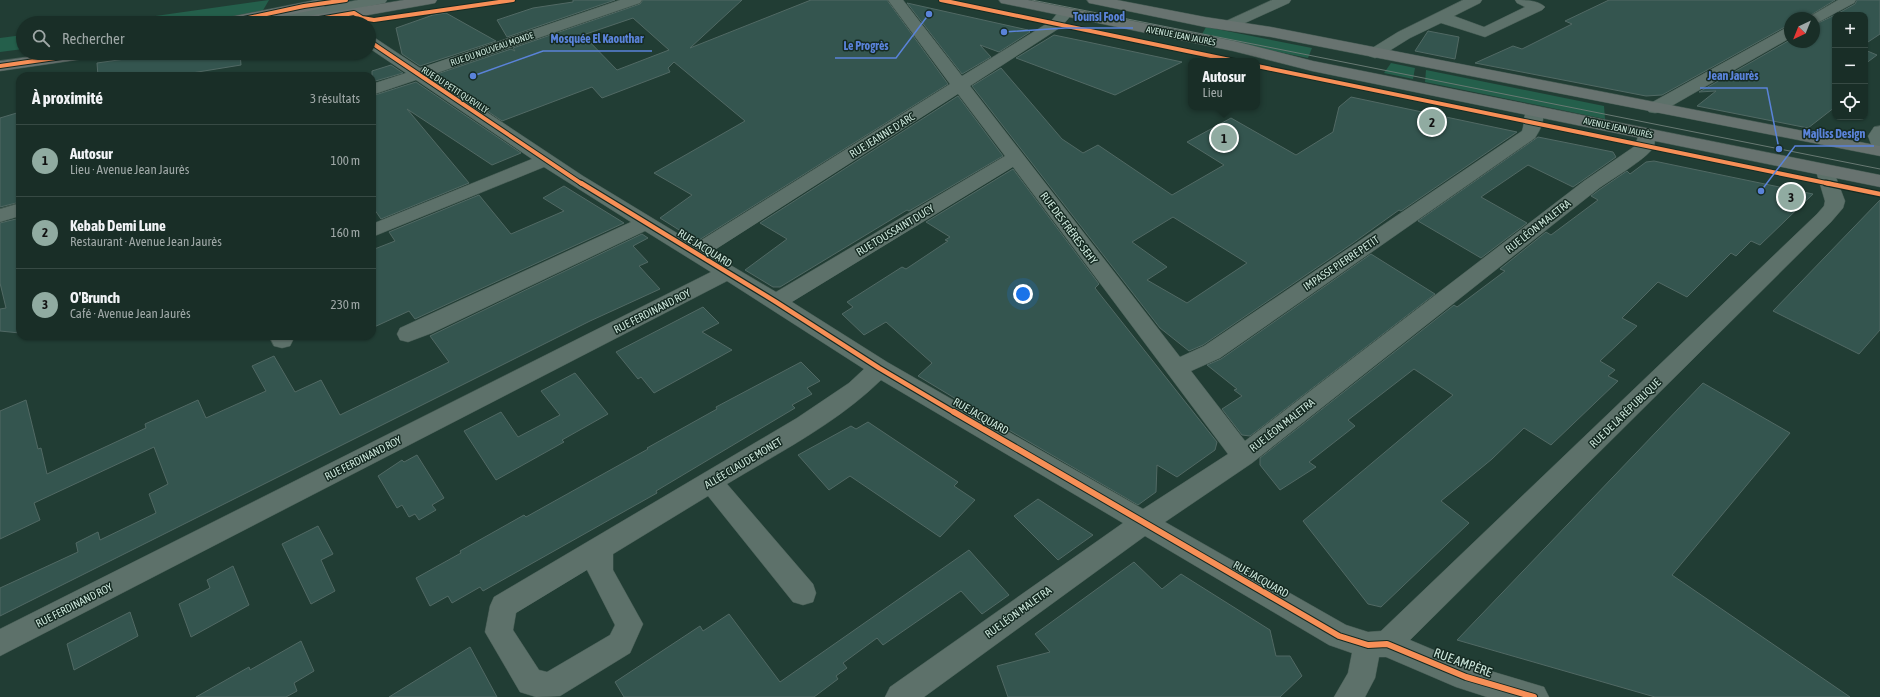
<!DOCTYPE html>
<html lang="fr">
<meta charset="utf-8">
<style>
body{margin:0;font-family:"Asap Condensed",sans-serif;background:#22362f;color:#f1f3f6}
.controls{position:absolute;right:12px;top:12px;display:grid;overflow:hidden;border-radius:8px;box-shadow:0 1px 3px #0004}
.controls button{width:36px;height:36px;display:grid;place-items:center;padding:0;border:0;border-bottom:1px solid #374a44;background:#192e27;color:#f1f3f6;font:20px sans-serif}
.compass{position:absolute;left:1784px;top:12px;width:36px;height:36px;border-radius:50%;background:#192e27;box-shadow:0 1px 3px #0004;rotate:223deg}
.you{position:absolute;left:1023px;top:294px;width:14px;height:14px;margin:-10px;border:3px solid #fff;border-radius:50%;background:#1a73e8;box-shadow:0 0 0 6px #1a73e833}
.badge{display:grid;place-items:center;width:26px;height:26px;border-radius:50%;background:#90aba1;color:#111;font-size:13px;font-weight:700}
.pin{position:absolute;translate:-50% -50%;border:2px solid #fff;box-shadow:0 1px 4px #0006}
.popup{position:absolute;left:1188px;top:58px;width:72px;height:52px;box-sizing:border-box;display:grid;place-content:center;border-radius:8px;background:#192e27;filter:drop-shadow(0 1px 3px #0005);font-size:13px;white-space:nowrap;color:#9fa8a7}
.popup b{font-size:15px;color:#f1f3f6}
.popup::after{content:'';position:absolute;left:50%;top:100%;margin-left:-8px;border:8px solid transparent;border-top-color:#192e27}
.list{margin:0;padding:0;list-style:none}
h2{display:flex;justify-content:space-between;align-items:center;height:52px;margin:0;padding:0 16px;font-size:17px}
h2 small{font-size:13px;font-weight:400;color:#9fa8a7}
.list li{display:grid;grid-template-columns:26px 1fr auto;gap:12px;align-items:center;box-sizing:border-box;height:72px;padding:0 16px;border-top:1px solid #374a44}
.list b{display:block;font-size:15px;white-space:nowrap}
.list p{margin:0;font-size:13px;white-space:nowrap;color:#9fa8a7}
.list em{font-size:13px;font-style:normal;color:#9fa8a7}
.icon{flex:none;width:22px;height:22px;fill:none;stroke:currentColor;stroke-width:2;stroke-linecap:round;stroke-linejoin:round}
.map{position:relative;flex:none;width:1880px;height:697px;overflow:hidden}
.search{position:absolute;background:#192e27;box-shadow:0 1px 3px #0004;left:16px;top:16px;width:360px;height:44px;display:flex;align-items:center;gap:10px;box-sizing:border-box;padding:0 14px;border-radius:22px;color:#9fa8a7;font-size:15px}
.panel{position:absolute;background:#192e27;box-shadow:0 1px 3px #0004;left:16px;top:72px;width:360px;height:268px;border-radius:12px}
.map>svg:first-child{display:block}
.green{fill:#245f4b}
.building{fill:#34554f;stroke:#516964;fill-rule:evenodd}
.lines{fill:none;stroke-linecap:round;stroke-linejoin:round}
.minor-casing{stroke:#435951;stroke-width:1}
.major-casing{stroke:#435951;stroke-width:1}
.minor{fill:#5d716a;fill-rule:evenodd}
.major{fill:#687370;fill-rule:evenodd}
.tram{stroke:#687973;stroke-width:1}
.cycleway-far2-casing{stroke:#152a22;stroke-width:6}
.cycleway-far1-casing{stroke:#152a22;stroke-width:7}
.cycleway-casing{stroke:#152a22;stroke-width:8}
.cycleway-far2{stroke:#f78f57;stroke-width:4}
.cycleway-far1{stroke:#f78f57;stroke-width:4.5}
.cycleway{stroke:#f78f57;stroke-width:6}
.labels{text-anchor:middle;stroke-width:3;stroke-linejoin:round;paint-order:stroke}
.far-street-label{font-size:9px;fill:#cce6db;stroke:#152a22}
.street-label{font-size:11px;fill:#cce6db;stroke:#152a22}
.near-street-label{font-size:13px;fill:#cce6db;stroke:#152a22}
.leader{fill:none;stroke:#5a83d9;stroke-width:1.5}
.callout-dot{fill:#5a83d9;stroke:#152a22;stroke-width:1.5}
.callout-label{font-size:12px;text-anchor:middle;font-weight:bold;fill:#5a83d9;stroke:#152a22;stroke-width:3;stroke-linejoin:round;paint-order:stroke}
</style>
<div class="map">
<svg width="1880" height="697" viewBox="0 0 1880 697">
<rect width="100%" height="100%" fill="#213d34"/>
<g class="green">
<polygon points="269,0 262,12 206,23 106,23"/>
<polygon points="1206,27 1312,48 1308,58 1201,36"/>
<polygon points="23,35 23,49 0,52 0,38"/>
<polygon points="1391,63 1415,68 1413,79 1384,73"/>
<polygon points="1426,70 1604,106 1605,119 1425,82"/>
</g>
<g class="building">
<polygon points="573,0 615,0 507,37 497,20 533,8 573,2"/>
<path d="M643,0H742L690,48L811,0H887L948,84L699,240H695L660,218L692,195L654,173L745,121L674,62L668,68L670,72L602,98L592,87L502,121L434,75L511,49L515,51L513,48L640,4ZM633,18L669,50L617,70L583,35Z"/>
<polygon points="1609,0 1835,0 1806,18 1790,18 1790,26 1783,28 1662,95 1646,96 1475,63 1513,46 1522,49 1572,24 1565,21"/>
<polygon points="1857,0 1880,0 1880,34 1865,44 1865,15 1835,15 1855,4"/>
<polygon points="907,3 1028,30 1030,32 999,52 980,45 991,57 962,74"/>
<polygon points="446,13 496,41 420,66 402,54 396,28 433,15"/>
<polygon points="1835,15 1835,107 1808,128 1697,106 1716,91 1699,92 1790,40 1790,42 1814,42 1814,25"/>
<polygon points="1428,31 1459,37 1455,59 1415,51"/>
<polygon points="1054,35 1083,41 1182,62 1115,95 1016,58"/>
<polygon points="1865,50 1877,55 1865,64"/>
<polygon points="168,53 240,53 241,65 173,76 98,76 97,63"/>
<polygon points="391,65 403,73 372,82 372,71"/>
<path d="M1001,68L1062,139L1083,153L1098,145L1172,195L1224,165L1187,142L1231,118L1296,155L1333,132L1339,107L1351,97L1517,132L1401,211L1399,210L1353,243L1203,345L1189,351L1160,328L972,86ZM1173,217L1202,235L1247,263L1187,303L1147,280L1167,267L1132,242Z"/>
<polygon points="416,82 521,153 492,165 407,109 469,183 381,219 372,206 372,96"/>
<polygon points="958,96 1003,156 909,211 907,210 780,287 773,287 745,270 787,239 760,223"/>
<polygon points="20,112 20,202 0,207 0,118"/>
<polygon points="1538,137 1613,152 1616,157 1573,187 1528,165 1481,197 1527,223 1481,258 1418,221"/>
<polygon points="1654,161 1813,194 1760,245 1751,241 1736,256 1731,253 1687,297 1658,282 1622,318 1637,326 1600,361 1615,370 1608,376 1618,381 1551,445 1524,428 1492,459 1441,501 1469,523 1381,607 1368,604 1303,521 1453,395 1414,369 1348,420 1355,426 1309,462 1316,467 1280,490 1260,465 1260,458 1454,305 1457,307 1505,271 1500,269 1546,232 1551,235 1598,200 1591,196 1599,190 1627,171 1630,174 1646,162"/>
<polygon points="1013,169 1099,284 1095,288 1217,442 1215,450 1177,477 1157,465 1156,492 1138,505 976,411 918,376 932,363 886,322 864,335 842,314 853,307 847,302 902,267 906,269 948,241 945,240 950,237 926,222"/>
<polygon points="564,186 624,223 415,319 409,311 372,328 372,250 395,241 389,232 479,195 511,234 564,211 543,198"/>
<polygon points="1880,200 1880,330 1859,354 1773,311"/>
<polygon points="20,218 20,333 0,331 0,309 6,308 0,283 0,223"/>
<polygon points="642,234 648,238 633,246 648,262 639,266 660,289 590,321 0,616 0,588 78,552 76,543 98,532 100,540 156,513 149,494 168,484 154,447 34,503 40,520 0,539 0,411 26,400 38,449 41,448 47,474 146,428 145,424 198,400 206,418 266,391 252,366 274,356 295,392 321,380 340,415 449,362 430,336"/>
<polygon points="1371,254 1435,294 1250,436 1242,435 1222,409 1242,396 1234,390 1237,389 1207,365 1221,359"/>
<polygon points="703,307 719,323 702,332 732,350 654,393 641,377 638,379 616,352"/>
<polygon points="801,362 820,381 807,388 812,394 792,405 795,408 656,491 657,493 483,591 480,587 452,603 448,596 430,606 416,578 461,553 460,551 524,515 526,517 648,449 647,448 717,409 716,407"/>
<polygon points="575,373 608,414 562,440 564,442 496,480 464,431 501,412 518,437 560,415 541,391"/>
<polygon points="1703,383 1790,433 1672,575 1850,697 1655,697 1457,640"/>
<polygon points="868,422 958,482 954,486 975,500 940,537 850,476 829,490 798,455 851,426 856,429"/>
<polygon points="417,455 444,498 432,505 436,510 419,520 415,514 409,517 402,505 397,508 378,476 402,460 404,462"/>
<polygon points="1038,499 1093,535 1058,560 1014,516"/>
<polygon points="318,526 333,554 321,560 335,591 311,604 282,544"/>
<polygon points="969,550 1009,595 982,614 961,591 883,645 877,638 843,663 847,668 836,676 838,679 814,697 624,697 615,682 700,626 703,631 729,614 780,682"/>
<polygon points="1134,562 1162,589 1181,574 1270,630 1276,656 1290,656 1302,676 1280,697 1008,697 997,666 1050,652 1035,634"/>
<polygon points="233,566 249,605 191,637 179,604 210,588 207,580"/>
<polygon points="130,612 138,636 74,670 67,644"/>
<polygon points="301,641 314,671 294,683 297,691 286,697 196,697 249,667 250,670"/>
<polygon points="470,647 497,697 389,697"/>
</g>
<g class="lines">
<defs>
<g id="minor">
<polygon points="358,0 387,0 385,3 380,4 289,23 258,23 261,20 266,18"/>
<path d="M620,0H642L640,3L431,75L583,176L695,244L950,84L888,0H903L962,76L1051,21L1061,9H1071L1074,12L1061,27L970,86L1180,357L1204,346L1522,131C1525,123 1523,114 1528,107L1534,106L1540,107C1547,117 1541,129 1535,138L1220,358L1191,371L1245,441L1584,181L1635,146L1640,130L1646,129L1652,130C1655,135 1656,143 1653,148C1645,160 1610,180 1598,189L1252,463L1165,522L1346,625L1368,632L1381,631L1817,214L1824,206L1825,201L1816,171L1818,167L1825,165L1832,167L1845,201L1843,208L1831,222L1410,640L1467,664L1544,687L1549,697H1487L1456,687L1386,657H1379L1375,678L1365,697H1334L1348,673L1352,653L1329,645L1145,536L924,697H885L890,687L1123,523L881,380C837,423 780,452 727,484L813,584L816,593L813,602L803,605L793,602L708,496L613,554V570L643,624L630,653L560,696L536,697L520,692L485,632L490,606L494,597L797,418L849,383L864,369L727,281L0,656V629L711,272L645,231L432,333L408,342L400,340L397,334L400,328L631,222L544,167L372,237V224L532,159L416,80L372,95V84L406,73L369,48V36L375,38L420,68ZM958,94L1005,156L776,292L710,253ZM1013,167L1228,454L1143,509L887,362L792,302ZM587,570L615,625L610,635L547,672L539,670L513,630L516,613Z"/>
<polygon points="1272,0 1291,0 1289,3 1234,28 1224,28 1221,25 1224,22"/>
<path d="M1463,0H1482L1480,3L1454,16L1484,27L1525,7L1517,3L1515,0C1525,0 1538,0 1545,7L1542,10L1485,37L1441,23L1410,38L1381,56L1375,58L1369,56L1367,53L1369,50L1398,32Z"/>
<polygon points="1838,0 1856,0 1854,3 1819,22 1814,24 1814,18 1807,18"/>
<polygon points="1790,27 1790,38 1661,112 1655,113 1649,112 1646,108 1649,104 1784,29"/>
<polygon points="1880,126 1880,153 1874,152 1868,136 1874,127"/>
<polygon points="20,203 20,216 0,222 0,209"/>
<polygon points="269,336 291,336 293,340 290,346 282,348 274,346"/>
</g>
<g id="major">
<polygon points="316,0 324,1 327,4 324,7 319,9 248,23 217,23 220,20 225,18"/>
<polygon points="404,0 437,0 435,3 430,4 323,23 288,23 291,20 296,18"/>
<polygon points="999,0 1028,0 1234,41 1313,61 1880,175 1880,187 1312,71 1233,51 1006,4 1001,3"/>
<polygon points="1087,0 1117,0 1205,17 1271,27 1880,146 1880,156 1271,37 1205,27 1094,4 1089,3"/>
<polygon points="56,53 98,53 96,56 90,58 0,71 0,61"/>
</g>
</defs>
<use href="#minor" class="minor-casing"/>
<use href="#major" class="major-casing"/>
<use href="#minor" class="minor"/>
<use href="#major" class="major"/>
<polyline class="tram" points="1032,0 1880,169"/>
<defs>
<g id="cycleway-far2">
<polyline points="941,0 1235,61"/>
<polyline points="225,23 304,6 346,0"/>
<polyline points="296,23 354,13 362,18 374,20 513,0"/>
<polyline points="369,41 582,184"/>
<polyline points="0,66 90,53"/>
<polyline points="1257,66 1831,184"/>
</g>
<g id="cycleway-far1">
<polyline points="581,183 776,302 879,368 955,413"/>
<polyline points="1826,183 1880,194"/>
</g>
<polyline id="cycleway" points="954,412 1339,636 1368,645 1387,644 1466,677 1534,697"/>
</defs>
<use href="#cycleway-far2" class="cycleway-far2-casing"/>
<use href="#cycleway-far1" class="cycleway-far1-casing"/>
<use href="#cycleway" class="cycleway-casing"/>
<use href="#cycleway-far2" class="cycleway-far2"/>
<use href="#cycleway-far1" class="cycleway-far1"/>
<use href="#cycleway" class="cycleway"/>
</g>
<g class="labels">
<g class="far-street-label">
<text transform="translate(1181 36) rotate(11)" y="3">AVENUE JEAN JAURÈS</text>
<text transform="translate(492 49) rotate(-19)" y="3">RUE DU NOUVEAU MONDE</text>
<text transform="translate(455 90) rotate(33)" y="3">RUE DU PETIT QUEVILLY</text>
<text transform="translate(1618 128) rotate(12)" y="3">AVENUE JEAN JAURÈS</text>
</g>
<g class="street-label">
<text transform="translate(882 135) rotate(-32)" y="4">RUE JEANNE D'ARC</text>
<text transform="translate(1538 226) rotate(-38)" y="4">RUE LÉON MALETRA</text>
<text transform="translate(1069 228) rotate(53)" y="4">RUE DES FRÈRES SEHY</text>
<text transform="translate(895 230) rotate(-31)" y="4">RUE TOUSSAINT DUCY</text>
<text transform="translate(705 248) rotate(32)" y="4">RUE JACQUARD</text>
<text transform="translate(1341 263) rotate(-34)" y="4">IMPASSE PIERRE PETIT</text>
<text transform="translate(652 311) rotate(-27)" y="4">RUE FERDINAND ROY</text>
<text transform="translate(1625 413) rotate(-44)" y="4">RUE DE LA RÉPUBLIQUE</text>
<text transform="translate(981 416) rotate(30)" y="4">RUE JACQUARD</text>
<text transform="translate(1282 425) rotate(-38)" y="4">RUE LÉON MALETRA</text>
<text transform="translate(363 458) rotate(-27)" y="4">RUE FERDINAND ROY</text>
<text transform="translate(743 463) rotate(-31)" y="4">ALLÉE CLAUDE MONET</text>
<text transform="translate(1261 579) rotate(30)" y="4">RUE JACQUARD</text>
<text transform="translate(74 605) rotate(-27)" y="4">RUE FERDINAND ROY</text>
<text transform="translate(1018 612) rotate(-36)" y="4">RUE LÉON MALETRA</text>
</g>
<g class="near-street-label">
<text transform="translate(1463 662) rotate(20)" y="5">RUE AMPÈRE</text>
</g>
</g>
<path class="leader" d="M1004 32L1065 28H1133M473 76L543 51H652M929 14L896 58H835M1779 149L1767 88H1700M1761 191L1795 146H1874"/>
<g class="callout-dot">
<circle cx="1004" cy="32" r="4"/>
<circle cx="473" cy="76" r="4"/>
<circle cx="929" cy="14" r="4"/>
<circle cx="1779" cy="149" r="4"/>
<circle cx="1761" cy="191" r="4"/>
</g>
<g class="callout-label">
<text x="1099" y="21">Tounsi Food</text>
<text x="597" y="43">Mosquée El Kaouthar</text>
<text x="866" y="50">Le Progrès</text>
<text x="1733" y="80">Jean Jaurès</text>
<text x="1834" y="138">Majliss Design</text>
</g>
</svg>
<div class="controls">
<button>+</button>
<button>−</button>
<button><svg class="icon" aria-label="locate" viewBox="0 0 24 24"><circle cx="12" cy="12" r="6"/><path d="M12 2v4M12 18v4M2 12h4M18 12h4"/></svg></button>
</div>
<svg class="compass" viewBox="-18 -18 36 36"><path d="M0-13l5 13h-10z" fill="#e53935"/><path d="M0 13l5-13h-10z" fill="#9fa8a7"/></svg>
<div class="you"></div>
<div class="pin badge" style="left:1224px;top:138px">1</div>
<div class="popup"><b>Autosur</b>Lieu</div>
<div class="pin badge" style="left:1432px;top:122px">2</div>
<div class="pin badge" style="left:1791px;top:197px">3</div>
<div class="search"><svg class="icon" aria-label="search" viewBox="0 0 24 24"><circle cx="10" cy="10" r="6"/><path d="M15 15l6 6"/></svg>Rechercher</div>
<section class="panel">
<h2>À proximité<small>3 résultats</small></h2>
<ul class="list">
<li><span class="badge">1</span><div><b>Autosur</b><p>Lieu · Avenue Jean Jaurès</p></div><em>100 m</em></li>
<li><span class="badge">2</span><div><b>Kebab Demi Lune</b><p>Restaurant · Avenue Jean Jaurès</p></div><em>160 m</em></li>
<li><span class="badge">3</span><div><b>O'Brunch</b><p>Café · Avenue Jean Jaurès</p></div><em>230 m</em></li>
</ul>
</section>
</div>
